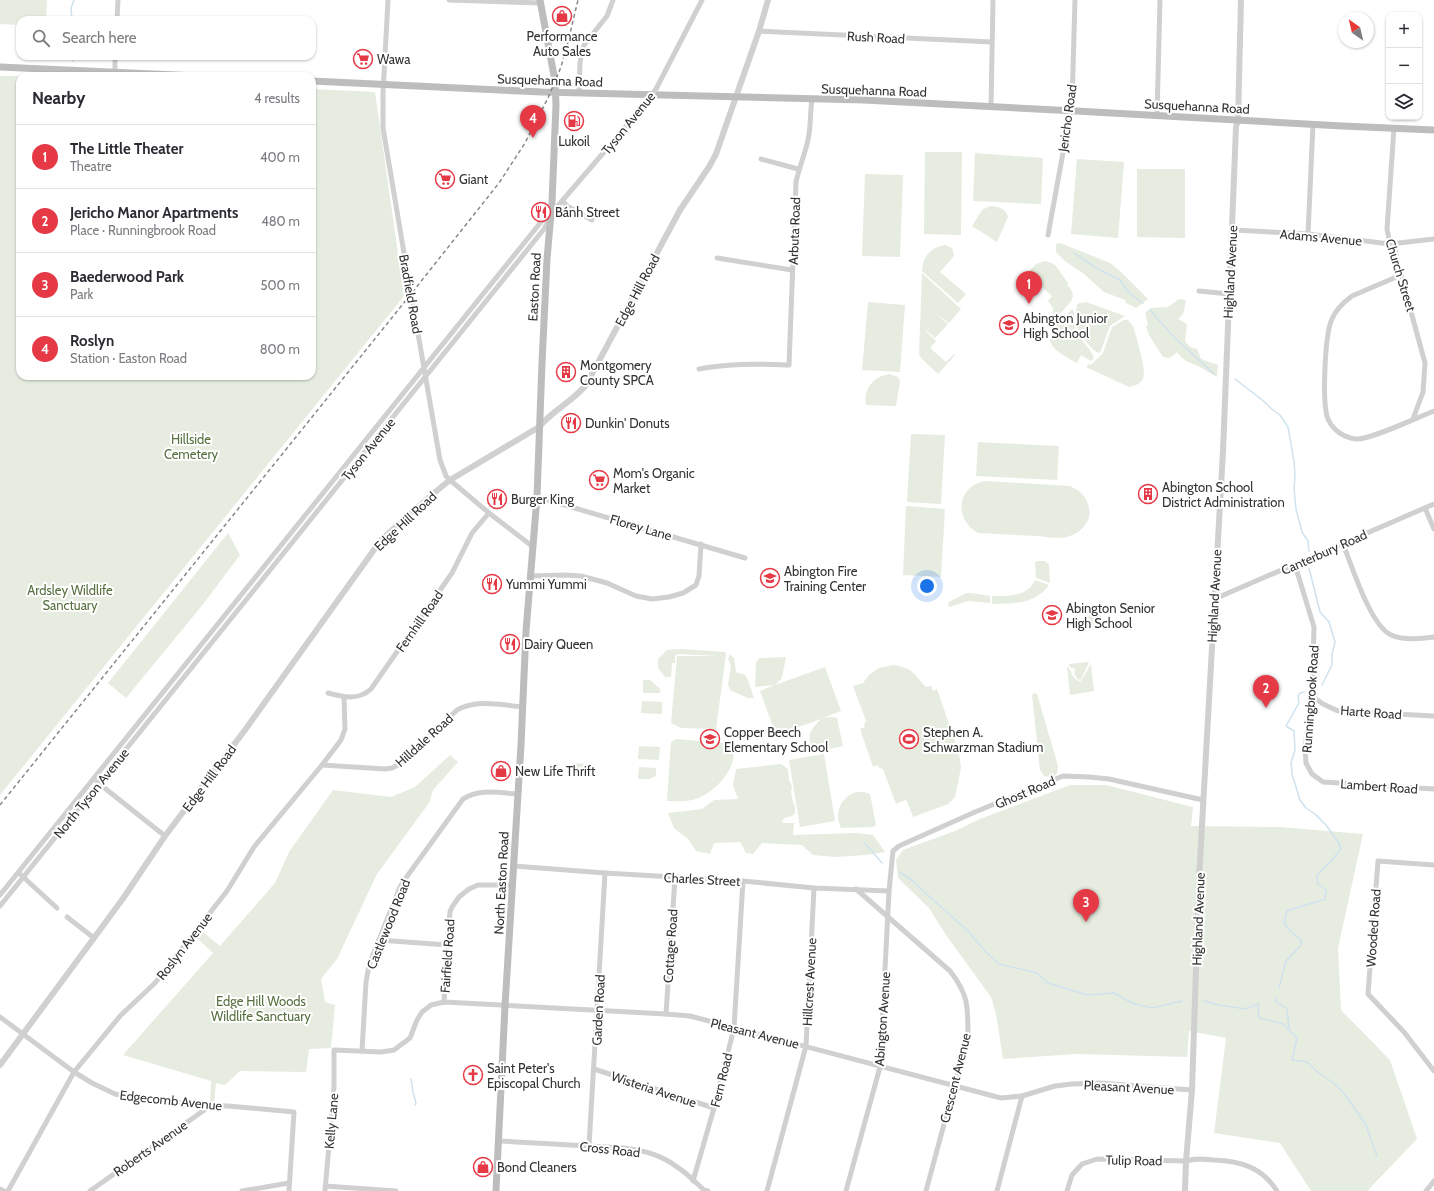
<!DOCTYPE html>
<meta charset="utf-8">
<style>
body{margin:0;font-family:Cabin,sans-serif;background:#f2f2f3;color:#2b2b33}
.controls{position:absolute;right:12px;top:12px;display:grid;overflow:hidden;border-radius:8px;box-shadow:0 1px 3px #0004}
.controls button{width:36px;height:36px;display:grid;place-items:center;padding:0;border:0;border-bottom:1px solid #e1e1e2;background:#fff;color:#2b2b33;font:20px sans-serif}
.compass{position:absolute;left:1338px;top:12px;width:36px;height:36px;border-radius:50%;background:#fff;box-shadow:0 1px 3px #0004;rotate:326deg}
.you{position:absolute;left:927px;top:586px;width:14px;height:14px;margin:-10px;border:3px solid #fff;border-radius:50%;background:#1a73e8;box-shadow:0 0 0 6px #1a73e833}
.badge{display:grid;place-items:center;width:26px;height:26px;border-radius:50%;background:#e63946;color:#fff;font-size:13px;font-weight:700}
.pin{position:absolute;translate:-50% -33px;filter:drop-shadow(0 1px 2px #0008)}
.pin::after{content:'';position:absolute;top:21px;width:14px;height:12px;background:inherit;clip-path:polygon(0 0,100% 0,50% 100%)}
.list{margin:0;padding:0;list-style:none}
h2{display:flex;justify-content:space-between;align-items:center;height:52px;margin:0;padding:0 16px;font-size:17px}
h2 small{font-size:13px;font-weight:400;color:#7c7c81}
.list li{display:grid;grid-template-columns:26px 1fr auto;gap:12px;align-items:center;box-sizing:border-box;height:64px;padding:0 16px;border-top:1px solid #e1e1e2}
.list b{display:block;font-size:15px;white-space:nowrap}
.list p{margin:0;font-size:13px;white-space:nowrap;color:#7c7c81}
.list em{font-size:13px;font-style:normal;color:#7c7c81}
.icon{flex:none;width:22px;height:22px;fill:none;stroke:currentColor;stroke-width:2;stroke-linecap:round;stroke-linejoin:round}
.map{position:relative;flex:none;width:1434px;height:1191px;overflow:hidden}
.search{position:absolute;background:#fff;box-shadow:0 1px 3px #0004;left:16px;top:16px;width:300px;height:44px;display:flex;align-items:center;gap:10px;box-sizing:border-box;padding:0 14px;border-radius:12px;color:#7c7c81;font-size:15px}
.panel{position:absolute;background:#fff;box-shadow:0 1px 3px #0004;left:16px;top:72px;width:300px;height:308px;border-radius:12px}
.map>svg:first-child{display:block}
.green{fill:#e6ecdf}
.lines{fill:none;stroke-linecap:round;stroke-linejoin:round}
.stream{stroke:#cfe2ee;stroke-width:1.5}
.minor{stroke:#d0d0d0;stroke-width:5}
.tertiary{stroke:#d0d0d0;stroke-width:6}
.secondary{stroke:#bdbdbd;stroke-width:7}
.rail{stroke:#888;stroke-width:1.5;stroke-dasharray:4 3;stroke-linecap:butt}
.minor-bridge{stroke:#d0d0d0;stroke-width:5}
.labels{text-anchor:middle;stroke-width:4;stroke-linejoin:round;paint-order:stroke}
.poi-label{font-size:13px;fill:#333;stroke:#fff;text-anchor:start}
.street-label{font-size:13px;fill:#333;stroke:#fff}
.park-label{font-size:13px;fill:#56703f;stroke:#fff}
</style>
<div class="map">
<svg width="1434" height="1191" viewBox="0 0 1434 1191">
<rect width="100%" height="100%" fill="#fff"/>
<g class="green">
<polygon points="0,0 47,0 46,20 20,20 20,25 0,24"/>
<polygon points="0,76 20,76 20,376 312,376 312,89 375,92 404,296 0,795"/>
<polygon points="925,152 962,152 961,235 924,234"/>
<polygon points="975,153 1043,158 1041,204 973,201"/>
<polygon points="1077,159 1124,162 1118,238 1071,234"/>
<polygon points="1137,169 1185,169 1185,238 1137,237"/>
<polygon points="865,174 903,175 900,257 862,256"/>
<path d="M990,206C998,206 1006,209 1008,217L997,242L972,226L982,210Z"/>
<polygon points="1060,243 1110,263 1120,271 1148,299 1136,308 1126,303 1125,300 1104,292 1083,273 1066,262 1056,252 1056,244"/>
<path d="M945,245L952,248L954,256L940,272L966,294L958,303L922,271C923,256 930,248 945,245Z"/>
<path d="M1045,261L1052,263L1055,265L1068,283L1067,284C1069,287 1073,291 1073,296C1072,303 1057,316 1052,322L1053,308L1048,301L1052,296L1027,274L1036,264Z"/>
<polygon points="922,273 961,309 949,323 940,316 939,316 948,324 935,338 927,331 931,326 926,331 936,341 930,348 946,362 954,354 955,355 938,374 921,358 919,354"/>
<path d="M1179,299L1186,300L1183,314L1178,319L1187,324L1185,341L1190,347L1197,349L1201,359L1218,365L1217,377C1211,374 1206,370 1200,367C1191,363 1183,361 1177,352C1172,357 1170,359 1163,357L1149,335L1146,326L1148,325L1145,313L1151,308L1168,307Z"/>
<polygon points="868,302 905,305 900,372 862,370"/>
<path d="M1086,302L1125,316L1110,326L1100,353C1094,352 1092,348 1088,344C1080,335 1074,326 1076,313C1076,310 1077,307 1077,304Z"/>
<path d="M1072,309L1074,312C1074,319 1074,328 1078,334C1083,343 1091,349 1094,358L1091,361L1081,355L1077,363C1038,342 1046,337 1072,309Z"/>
<path d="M1124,320H1128L1133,326C1136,337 1147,369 1143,379C1140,384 1135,386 1129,387L1086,367L1089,364L1091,365L1103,353L1112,327Z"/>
<path d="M889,374L898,377L900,381L896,406L866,405C863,389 873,377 889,374Z"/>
<polygon points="911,434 945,435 941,504 907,502"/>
<polygon points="978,442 1059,446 1057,480 976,476"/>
<path d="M986,481L1070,486C1080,491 1087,496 1089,508C1092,522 1080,534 1067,537C1058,539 1047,537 1037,536C1017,535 998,534 978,533C953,519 957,485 986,481Z"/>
<polygon points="906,506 945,509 941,577 903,575"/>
<polygon points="228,533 240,555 204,603 126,698 108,683"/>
<polygon points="1038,561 1045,561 1049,565 1050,583 1036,578 1035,562"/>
<path d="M1035,580L1049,585C1035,605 1014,603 992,604V596C1007,596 1028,597 1035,580Z"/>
<polygon points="966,593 971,593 990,596 990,603 968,601 950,607 948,605 949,602"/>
<polygon points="1100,615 1107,630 1106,631 1105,626 1098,626 1098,628 1086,629 1085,616"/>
<polygon points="680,649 725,652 726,654 716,729 681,728 671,723 677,656 719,656 678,654 675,656 675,663 672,663 671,677 665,677 658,668 658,659 667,650"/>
<polygon points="730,654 734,658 736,672 745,675 748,680 754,698 748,698 730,690 728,684 731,666 728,659"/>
<path d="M786,657L782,678L775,685L825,667L841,711L823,718L831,717L837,718L843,746L814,752C805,735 810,731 821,719L776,735L760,691L774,685L755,687L756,662L760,658Z"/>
<polygon points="1089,662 1081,680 1077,679 1074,673 1075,671 1075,669 1070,667 1069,664"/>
<path d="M1091,664L1094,691L1070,695L1067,666C1072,671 1073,682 1081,681Z"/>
<path d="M893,665C913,668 914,674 926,687L931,686L933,691L937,689L959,753L961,768L955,797L948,804L913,817L907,801L905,800L896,804L883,769L879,768L878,765L873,767L860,729L865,727L864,725L866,721L853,686L863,683L869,675L879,668Z"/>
<polygon points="643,680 650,680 660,689 660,693 643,693"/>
<polygon points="1035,693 1037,694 1058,766 1057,774 1052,777 1044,776 1040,770 1032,695"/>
<polygon points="642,701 662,702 662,714 641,713"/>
<path d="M676,739L734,744C733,749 734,755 733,760C729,777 710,796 692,800C684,802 676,801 667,801L671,742Z"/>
<polygon points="639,746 660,747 659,760 638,759"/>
<polygon points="824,754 835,821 800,827 789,760"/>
<polygon points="450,755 458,762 433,790 429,803 377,874 337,959 321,979 325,1002 335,1005 331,1048 309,1049 306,1072 240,1071 225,1085 216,1083 214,1103 210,1103 211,1081 123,1055 213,953 197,938 203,932 220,946 275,883 289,852 333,790 391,797 415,787"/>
<polygon points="572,763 590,764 590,769 586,773 578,774 572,769"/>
<polygon points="781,764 788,769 789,780 792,786 791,792 793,802 795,806 795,813 792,816 784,818 782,823 794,823 793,835 856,833 873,835 885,852 866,855 835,857 813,855 802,845 762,843 753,854 746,853 740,842 714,843 710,854 696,851 688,839 674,828 668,813 702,809 714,800 738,799 733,785 736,769"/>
<polygon points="639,767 656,768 656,776 649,779 638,779"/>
<polygon points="1070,785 1106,785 1193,807 1191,826 1280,827 1363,834 1338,948 1341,1010 1390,1060 1417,1139 1370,1188 1368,1191 1311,1191 1280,1143 1214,1133 1226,1038 1189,1031 1187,1057 1077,1054 1003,1059 996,1014 991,997 946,935 929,908 898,878 896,860 903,850 955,831 980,819"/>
<path d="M856,792H864L870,794L876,825L873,827L841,828C834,813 840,798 856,792Z"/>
</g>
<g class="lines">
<g class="stream">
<polyline points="72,20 71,8 74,0"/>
<polyline points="73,56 73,61"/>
<polyline points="1074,253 1098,269 1120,280 1126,289 1133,296 1143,303"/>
<polyline points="1150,310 1172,335 1214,374"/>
<polyline points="1235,379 1261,399 1273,410 1280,415 1288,427 1294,461 1295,476 1294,489 1296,509 1302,532 1308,541 1309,551"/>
<polyline points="1309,568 1320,612 1329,622 1335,642 1332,655 1332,665 1322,685"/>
<polyline points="864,842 882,863"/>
<polyline points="899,872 910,879 968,931 985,951 999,964 1037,973 1048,983 1088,995 1114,993 1132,1003 1152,1008 1182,1001"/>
<polyline points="1279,988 1286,961 1301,945 1301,940 1290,931 1284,923 1287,911 1325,899 1326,890 1318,884 1317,875 1331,861 1341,849 1339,843 1326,825 1315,814 1306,808 1300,800 1292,774 1291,763 1295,750 1294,731 1286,726 1299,703 1298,696 1300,693 1304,692"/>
<polyline points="1277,997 1275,1001 1287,1009 1289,1029"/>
<polyline points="1204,1001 1219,1005 1246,1009 1258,1004 1259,1018 1283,1024 1297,1038 1292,1060 1307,1062 1319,1073 1335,1084 1346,1096 1366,1125 1377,1156"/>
<polyline points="411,1079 413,1092 416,1103 415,1105"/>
</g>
<g class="minor">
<polyline points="388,0 383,93 383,128 404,253 440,460 446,476 450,480 489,513 532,546"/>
<polyline points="449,0 541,3"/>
<polyline points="117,20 118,0"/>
<polyline points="759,31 992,42"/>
<polyline points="115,73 115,56"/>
<polyline points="656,89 702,0"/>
<polyline points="579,93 580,62 584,45 607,16 613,0"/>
<polyline points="991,107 993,0"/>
<polyline points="1157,115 1160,0"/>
<polyline points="1394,128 1387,229 1390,244 1395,250 1401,275 1425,363 1423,392 1413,419"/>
<polyline points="761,159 798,169"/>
<polyline points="563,201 567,206 592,220"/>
<polyline points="1233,230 1308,234 1390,244 1434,239"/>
<polyline points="1308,234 1313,124"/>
<polyline points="1048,235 1072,103 1075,0"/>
<polyline points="717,258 792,270"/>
<path d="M1401,275L1352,296C1344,302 1336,309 1332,319C1325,333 1321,408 1329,421C1334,431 1345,438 1356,439C1370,440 1418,417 1434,411"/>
<polyline points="1199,291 1229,294"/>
<path d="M699,369C731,363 757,364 789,365L796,182C799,168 805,154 808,140C811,127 810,112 812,99"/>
<polyline points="537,497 745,558"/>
<polyline points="1425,508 1434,529"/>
<path d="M1343,544C1352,566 1370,625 1391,635C1404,641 1421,639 1434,637"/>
<polyline points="1295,565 1314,627 1312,693 1305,748 1306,763 1312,774 1323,782 1434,789"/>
<polyline points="530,576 565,575 581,576 607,583 636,596 652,599 669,597 683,593 696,585 699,576 701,544"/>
<polyline points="1214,597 1219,597 1434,504"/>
<path d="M328,693C343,697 358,701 371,689L452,573L472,533L489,513"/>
<polyline points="1312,696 1323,704 1338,711 1434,716"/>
<path d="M322,765L385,769L392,768L400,764L457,710C477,699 501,705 523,707"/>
<polyline points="97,782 165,836"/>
<polyline points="1434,865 1378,861 1368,994 1404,1032 1434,1071"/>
<polyline points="514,866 605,873 743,881 814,888 889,891"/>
<polyline points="21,875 57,908"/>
<path d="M856,889L950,971C968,994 968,1005 968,1035L926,1191"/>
<polyline points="0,895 545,217 551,215"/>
<polyline points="0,906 544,229 551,215 556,208 647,102"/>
<polyline points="67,917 94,938"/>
<polyline points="379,940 447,945"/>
<polyline points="444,1002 447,945 450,912 452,907 459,897 469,889 478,885 513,885"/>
<polyline points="666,1014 675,878"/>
<polyline points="0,1017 74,1072 92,1083 115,1094 136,1098 210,1106 228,1106 294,1112 289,1191"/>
<path d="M362,1051L366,982L369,965L400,887L408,875L463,799C480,788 499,793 518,794"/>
<polyline points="594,1069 714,1108"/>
<path d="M500,1141L624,1148C642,1150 662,1155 677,1167C687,1173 695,1182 704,1190L708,1191"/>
<polyline points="589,1146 605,873"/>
<polyline points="693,1181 714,1108 734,1028 743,881"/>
<polyline points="325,1186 396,1191"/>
<polyline points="0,1189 4,1191"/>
<polyline points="8,1191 74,1072 121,1015 155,983 227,891 254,847 322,765 341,740 345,729 344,698"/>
<polyline points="90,1191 210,1106"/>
<polyline points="242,1191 289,1183"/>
<polyline points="325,1191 334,1087 334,1050 381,1052 394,1050 410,1038 417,1020 422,1012 431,1005 444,1002 666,1014 690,1016 1001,1098 1022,1096 1055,1086 1072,1084 1099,1083 1192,1090"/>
<polyline points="767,1191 806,1046 814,888"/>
<polyline points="846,1191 880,1067 889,891 893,851 899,846 975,812 1063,776 1089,777 1109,779 1203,800"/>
<polyline points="997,1191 1022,1096"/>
<path d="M1067,1191L1072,1175L1082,1164L1097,1159L1186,1161C1195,1158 1204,1159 1214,1160C1240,1161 1262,1167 1277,1191"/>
<polyline points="1426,1191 1434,1181"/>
</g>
<g class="tertiary">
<path d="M0,1065L94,938L124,897L165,836L245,730L381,540L434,493L450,480L539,427C553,410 572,402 586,385L680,210L709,167L716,154L759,31L768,0"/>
<polyline points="1185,1191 1186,1161 1192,1090 1199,879 1223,451 1236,127 1238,120 1241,0"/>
</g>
<g class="secondary">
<polyline points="0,67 197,76"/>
<polyline points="312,81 542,92 864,100 1076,111 1342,126 1434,130"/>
<polyline points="496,1191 505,1006 521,745 526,631 537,497 542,363 547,259 552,202 556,105 555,81 540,0"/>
</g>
<polyline class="rail" points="0,805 411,294 499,183 525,143 548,98 561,67 568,42 578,0"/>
<polyline class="minor-bridge" points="647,102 656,89"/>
</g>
<defs>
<symbol id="shop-ring" viewBox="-11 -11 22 22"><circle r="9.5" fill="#fff" stroke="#e63946" stroke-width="1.5"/><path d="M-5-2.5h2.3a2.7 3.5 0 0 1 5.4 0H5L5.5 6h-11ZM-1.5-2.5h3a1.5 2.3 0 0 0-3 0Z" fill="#e63946"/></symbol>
<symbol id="supermarket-ring" viewBox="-11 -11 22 22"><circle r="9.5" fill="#fff" stroke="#e63946" stroke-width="1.5"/><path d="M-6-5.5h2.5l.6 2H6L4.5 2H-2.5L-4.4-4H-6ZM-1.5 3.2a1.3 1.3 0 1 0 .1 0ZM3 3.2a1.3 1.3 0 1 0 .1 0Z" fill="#e63946"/></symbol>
<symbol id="fuel-ring" viewBox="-11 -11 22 22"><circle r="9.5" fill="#fff" stroke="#e63946" stroke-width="1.5"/><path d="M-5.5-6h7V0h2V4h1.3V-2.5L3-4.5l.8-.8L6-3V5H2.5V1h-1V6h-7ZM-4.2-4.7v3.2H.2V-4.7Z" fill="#e63946"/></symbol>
<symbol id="restaurant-ring" viewBox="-11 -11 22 22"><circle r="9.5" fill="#fff" stroke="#e63946" stroke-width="1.5"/><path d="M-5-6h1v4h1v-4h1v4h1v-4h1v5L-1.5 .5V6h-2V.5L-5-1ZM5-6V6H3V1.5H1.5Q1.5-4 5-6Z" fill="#e63946"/></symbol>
<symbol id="school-ring" viewBox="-11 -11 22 22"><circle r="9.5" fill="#fff" stroke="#e63946" stroke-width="1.5"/><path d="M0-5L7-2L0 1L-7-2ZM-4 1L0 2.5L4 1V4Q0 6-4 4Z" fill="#e63946"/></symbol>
<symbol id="building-ring" viewBox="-11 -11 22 22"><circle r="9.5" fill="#fff" stroke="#e63946" stroke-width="1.5"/><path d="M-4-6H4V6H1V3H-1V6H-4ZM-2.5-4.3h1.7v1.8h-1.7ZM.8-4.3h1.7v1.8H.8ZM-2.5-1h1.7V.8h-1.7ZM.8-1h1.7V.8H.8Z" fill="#e63946"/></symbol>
<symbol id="stadium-ring" viewBox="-11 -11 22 22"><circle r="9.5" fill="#fff" stroke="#e63946" stroke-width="1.5"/><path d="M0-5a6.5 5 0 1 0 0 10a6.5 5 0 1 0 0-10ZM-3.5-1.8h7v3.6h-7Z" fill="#e63946"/></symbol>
<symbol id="church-ring" viewBox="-11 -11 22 22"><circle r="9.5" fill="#fff" stroke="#e63946" stroke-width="1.5"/><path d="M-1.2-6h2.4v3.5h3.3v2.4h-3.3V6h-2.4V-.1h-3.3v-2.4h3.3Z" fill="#e63946"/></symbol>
</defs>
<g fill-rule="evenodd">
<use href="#shop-ring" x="551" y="5" width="22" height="22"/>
<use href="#supermarket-ring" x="352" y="48" width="22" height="22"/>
<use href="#fuel-ring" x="563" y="110" width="22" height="22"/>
<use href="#supermarket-ring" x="434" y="168" width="22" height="22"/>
<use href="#restaurant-ring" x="530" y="201" width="22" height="22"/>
<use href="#school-ring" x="998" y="314" width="22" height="22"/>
<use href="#building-ring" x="555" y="361" width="22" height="22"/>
<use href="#restaurant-ring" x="560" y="412" width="22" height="22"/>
<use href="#supermarket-ring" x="588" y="469" width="22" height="22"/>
<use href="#building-ring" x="1137" y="483" width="22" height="22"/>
<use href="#restaurant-ring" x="486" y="488" width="22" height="22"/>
<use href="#school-ring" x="759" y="567" width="22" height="22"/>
<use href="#restaurant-ring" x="481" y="573" width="22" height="22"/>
<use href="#school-ring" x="1041" y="604" width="22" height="22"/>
<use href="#restaurant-ring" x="499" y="633" width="22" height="22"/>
<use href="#school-ring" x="699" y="728" width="22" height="22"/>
<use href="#stadium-ring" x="898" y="728" width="22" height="22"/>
<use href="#shop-ring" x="490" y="760" width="22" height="22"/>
<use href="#church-ring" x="462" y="1064" width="22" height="22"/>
<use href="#shop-ring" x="472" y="1156" width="22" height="22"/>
</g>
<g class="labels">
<g class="poi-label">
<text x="562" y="41" text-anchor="middle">Performance<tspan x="562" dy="15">Auto Sales</tspan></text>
<text x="377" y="64">Wawa</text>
<text x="574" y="146" text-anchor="middle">Lukoil</text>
<text x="459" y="184">Giant</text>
<text x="555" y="217">Bánh Street</text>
<text x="1023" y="323">Abington Junior<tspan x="1023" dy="15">High School</tspan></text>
<text x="580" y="370">Montgomery<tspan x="580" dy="15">County SPCA</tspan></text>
<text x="585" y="428">Dunkin' Donuts</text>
<text x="613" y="478">Mom's Organic<tspan x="613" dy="15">Market</tspan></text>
<text x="1162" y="492">Abington School<tspan x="1162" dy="15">District Administration</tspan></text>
<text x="511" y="504">Burger King</text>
<text x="784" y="576">Abington Fire<tspan x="784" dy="15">Training Center</tspan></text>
<text x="506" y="589">Yummi Yummi</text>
<text x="1066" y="613">Abington Senior<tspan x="1066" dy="15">High School</tspan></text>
<text x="524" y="649">Dairy Queen</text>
<text x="724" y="737">Copper Beech<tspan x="724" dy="15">Elementary School</tspan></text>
<text x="923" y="737">Stephen A.<tspan x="923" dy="15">Schwarzman Stadium</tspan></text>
<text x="515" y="776">New Life Thrift</text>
<text x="487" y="1073">Saint Peter's<tspan x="487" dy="15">Episcopal Church</tspan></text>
<text x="497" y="1172">Bond Cleaners</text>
</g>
<g class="street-label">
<text transform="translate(876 37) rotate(3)" y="5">Rush Road</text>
<text transform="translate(550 80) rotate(2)" y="5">Susquehanna Road</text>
<text transform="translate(874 90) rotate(2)" y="5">Susquehanna Road</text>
<text transform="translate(1197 106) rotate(3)" y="5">Susquehanna Road</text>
<text transform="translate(1067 118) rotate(-82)" y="5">Jericho Road</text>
<text transform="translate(628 123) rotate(-51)" y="5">Tyson Avenue</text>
<text transform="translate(794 231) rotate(-88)" y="5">Arbuta Road</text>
<text transform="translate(1321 237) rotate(5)" y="5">Adams Avenue</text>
<text transform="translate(1230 272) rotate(-87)" y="5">Highland Avenue</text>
<text transform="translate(1401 275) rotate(73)" y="5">Church Street</text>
<text transform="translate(534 287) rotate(-87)" y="5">Easton Road</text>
<text transform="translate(637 290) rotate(-62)" y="5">Edge Hill Road</text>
<text transform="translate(411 294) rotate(80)" y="5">Bradfield Road</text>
<text transform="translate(368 449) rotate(-51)" y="5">Tyson Avenue</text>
<text transform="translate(405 521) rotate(-43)" y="5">Edge Hill Road</text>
<text transform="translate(641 527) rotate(16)" y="5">Florey Lane</text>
<text transform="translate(1324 552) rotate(-24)" y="5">Canterbury Road</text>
<text transform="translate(1214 596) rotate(-87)" y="5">Highland Avenue</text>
<text transform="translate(419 621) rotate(-55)" y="5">Fernhill Road</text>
<text transform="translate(1310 699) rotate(-86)" y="5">Runningbrook Road</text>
<text transform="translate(1371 712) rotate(4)" y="5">Harte Road</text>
<text transform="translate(424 740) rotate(-42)" y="5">Hilldale Road</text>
<text transform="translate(209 778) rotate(-53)" y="5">Edge Hill Road</text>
<text transform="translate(1379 786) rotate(4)" y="5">Lambert Road</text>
<text transform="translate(1025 792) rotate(-23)" y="5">Ghost Road</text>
<text transform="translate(91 793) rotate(-51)" y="5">North Tyson Avenue</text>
<text transform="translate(702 879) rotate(3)" y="5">Charles Street</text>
<text transform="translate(501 883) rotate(-87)" y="5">North Easton Road</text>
<text transform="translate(1198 919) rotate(-88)" y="5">Highland Avenue</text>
<text transform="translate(388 924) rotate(-68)" y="5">Castlewood Road</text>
<text transform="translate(1373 928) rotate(-86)" y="5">Wooded Road</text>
<text transform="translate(184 946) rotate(-52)" y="5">Roslyn Avenue</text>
<text transform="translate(670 946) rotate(-86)" y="5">Cottage Road</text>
<text transform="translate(447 956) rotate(-86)" y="5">Fairfield Road</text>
<text transform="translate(809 982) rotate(-87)" y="5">Hillcrest Avenue</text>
<text transform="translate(598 1010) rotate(-87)" y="5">Garden Road</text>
<text transform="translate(882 1019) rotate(-86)" y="5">Abington Avenue</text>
<text transform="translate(755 1033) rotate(14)" y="5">Pleasant Avenue</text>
<text transform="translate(955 1078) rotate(-76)" y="5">Crescent Avenue</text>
<text transform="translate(721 1080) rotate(-76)" y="5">Fern Road</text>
<text transform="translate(1129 1087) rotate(3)" y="5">Pleasant Avenue</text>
<text transform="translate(654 1089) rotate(18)" y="5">Wisteria Avenue</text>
<text transform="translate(171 1100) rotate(6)" y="5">Edgecomb Avenue</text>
<text transform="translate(331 1121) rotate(-85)" y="5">Kelly Lane</text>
<text transform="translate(150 1148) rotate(-35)" y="5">Roberts Avenue</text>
<text transform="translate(610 1149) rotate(6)" y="5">Cross Road</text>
<text transform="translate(1134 1160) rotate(1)" y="5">Tulip Road</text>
</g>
<g class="park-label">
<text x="191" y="444">Hillside<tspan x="191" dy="15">Cemetery</tspan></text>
<text x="70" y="595">Ardsley Wildlife<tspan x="70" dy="15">Sanctuary</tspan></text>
<text x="261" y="1006">Edge Hill Woods<tspan x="261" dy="15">Wildlife Sanctuary</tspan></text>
</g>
</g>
</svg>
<div class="controls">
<button>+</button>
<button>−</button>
<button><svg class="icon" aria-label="layers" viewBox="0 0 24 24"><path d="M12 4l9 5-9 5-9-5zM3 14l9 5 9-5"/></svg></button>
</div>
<svg class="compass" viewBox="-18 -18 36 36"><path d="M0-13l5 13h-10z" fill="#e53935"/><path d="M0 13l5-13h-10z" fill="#7c7c81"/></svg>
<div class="you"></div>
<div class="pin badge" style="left:1029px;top:304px">1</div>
<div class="pin badge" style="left:1266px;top:708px">2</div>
<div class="pin badge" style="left:1086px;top:922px">3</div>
<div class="pin badge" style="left:533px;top:138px">4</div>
<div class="search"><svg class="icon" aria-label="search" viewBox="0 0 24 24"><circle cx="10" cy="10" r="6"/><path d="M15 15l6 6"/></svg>Search here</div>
<section class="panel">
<h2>Nearby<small>4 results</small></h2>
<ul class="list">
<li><span class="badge">1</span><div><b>The Little Theater</b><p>Theatre</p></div><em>400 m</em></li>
<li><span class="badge">2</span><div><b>Jericho Manor Apartments</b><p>Place · Runningbrook Road</p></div><em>480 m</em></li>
<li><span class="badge">3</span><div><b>Baederwood Park</b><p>Park</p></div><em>500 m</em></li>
<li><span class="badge">4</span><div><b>Roslyn</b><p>Station · Easton Road</p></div><em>800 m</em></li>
</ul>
</section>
</div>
